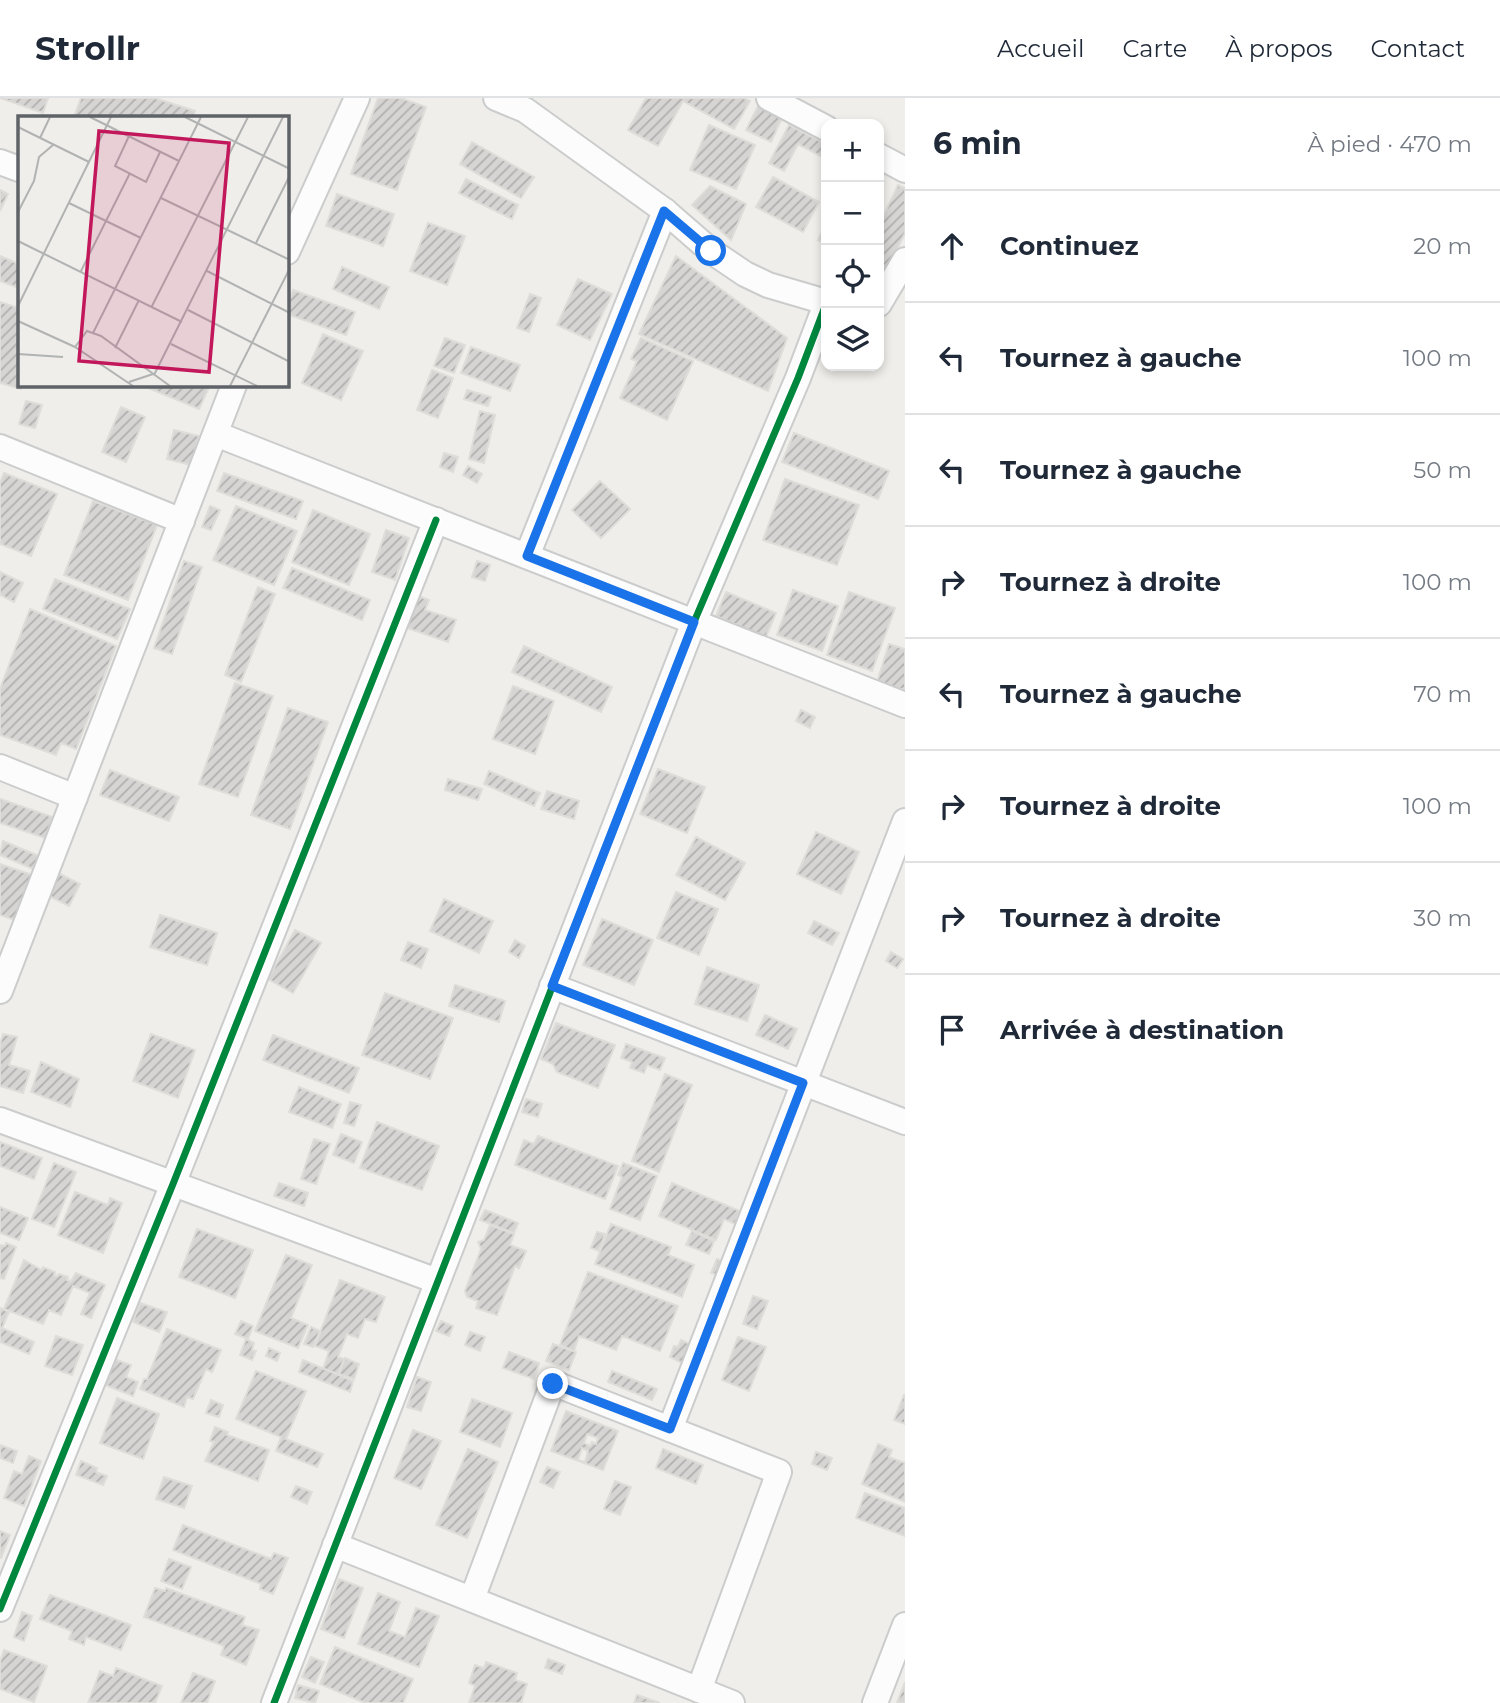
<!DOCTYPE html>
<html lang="fr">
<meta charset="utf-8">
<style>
body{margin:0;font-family:Montserrat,sans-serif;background:#f2f2f3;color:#1f2937}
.controls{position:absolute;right:21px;top:21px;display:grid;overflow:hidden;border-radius:14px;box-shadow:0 4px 10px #0003}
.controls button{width:63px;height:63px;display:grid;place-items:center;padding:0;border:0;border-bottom:2px solid #e0e1e3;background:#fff;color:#1f2937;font:35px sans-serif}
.stop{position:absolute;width:21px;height:21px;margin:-16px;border:5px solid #1a73e8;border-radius:50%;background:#fff}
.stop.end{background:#1a73e8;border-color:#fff;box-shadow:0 2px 7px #0008}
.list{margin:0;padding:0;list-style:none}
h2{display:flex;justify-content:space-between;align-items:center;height:91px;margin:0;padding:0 28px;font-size:30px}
h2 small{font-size:23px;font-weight:400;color:#747a83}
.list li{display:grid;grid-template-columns:46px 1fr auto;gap:21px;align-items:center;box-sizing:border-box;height:112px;padding:0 28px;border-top:2px solid #e0e1e3}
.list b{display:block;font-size:26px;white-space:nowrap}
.list em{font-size:23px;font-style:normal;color:#747a83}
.icon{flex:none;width:38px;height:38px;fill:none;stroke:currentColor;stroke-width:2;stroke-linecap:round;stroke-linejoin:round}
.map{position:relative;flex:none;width:905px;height:1605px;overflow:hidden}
header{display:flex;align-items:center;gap:42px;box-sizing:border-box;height:98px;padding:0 35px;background:#fff;border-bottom:2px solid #e0e1e3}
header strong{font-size:33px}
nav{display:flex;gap:38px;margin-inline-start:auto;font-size:24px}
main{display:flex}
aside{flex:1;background:#fff}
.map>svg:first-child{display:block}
.building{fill:url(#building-hatch);stroke:#deddd9;stroke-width:2;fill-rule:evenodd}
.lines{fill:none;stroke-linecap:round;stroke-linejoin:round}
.minor-casing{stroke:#cbcccc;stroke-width:28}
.minor{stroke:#fdfcfc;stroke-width:24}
.cycleway-casing{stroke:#fff;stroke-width:11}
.cycleway{stroke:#00873e;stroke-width:7}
.route{stroke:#1a73e8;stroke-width:9}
.inset-road{fill:none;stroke:#b1b2b2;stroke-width:2}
.view{fill:#c2185b;fill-opacity:0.15;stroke:#c2185b;stroke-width:3.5}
.inset-edge{fill:none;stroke:#5f6368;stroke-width:3.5}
</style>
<header>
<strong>Strollr</strong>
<nav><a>Accueil</a><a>Carte</a><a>À propos</a><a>Contact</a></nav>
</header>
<main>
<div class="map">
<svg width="905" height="1605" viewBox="0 0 905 1605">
<defs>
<pattern id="building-hatch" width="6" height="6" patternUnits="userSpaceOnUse" patternTransform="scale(1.75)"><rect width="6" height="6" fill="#d6d5d3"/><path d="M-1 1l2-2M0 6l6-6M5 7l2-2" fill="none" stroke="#b1b0af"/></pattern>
</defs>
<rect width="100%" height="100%" fill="#efeeea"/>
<g class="building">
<polygon points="0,0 48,0 43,15"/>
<polygon points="81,0 155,0 195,13 193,19 74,19"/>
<polygon points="378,0 401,0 426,9 397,92 351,76"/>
<polygon points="646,0 744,0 750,3 734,31 683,3 658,48 628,32"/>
<polygon points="758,8 782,20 771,44 746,32"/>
<polygon points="709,27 755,47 736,91 690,72"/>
<polygon points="789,27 826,46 826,61 798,46 784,73 769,65"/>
<polygon points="472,44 534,79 521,100 460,66"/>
<polygon points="773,79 819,104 803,134 756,109"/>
<polygon points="466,81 518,107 512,121 459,95"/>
<polygon points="898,87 905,90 905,135 881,185 879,184 879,127"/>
<polygon points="710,88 746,106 731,142 692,107"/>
<polygon points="0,92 8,96 0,113"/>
<polygon points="337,96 394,116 383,148 326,128"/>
<polygon points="428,125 465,138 447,187 410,173"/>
<polygon points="826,126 826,146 818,142"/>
<polygon points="0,158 19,166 19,190 0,183"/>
<polygon points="676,158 787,240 768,293 639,236"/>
<polygon points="342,169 389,189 379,211 333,191"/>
<polygon points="578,181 612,196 590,242 557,227"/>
<polygon points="293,192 355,214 346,237 287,216 287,209"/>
<polygon points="530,196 541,200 529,234 517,230"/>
<polygon points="0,204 19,210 21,291 0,285"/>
<polygon points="323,236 363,253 341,302 302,285"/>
<polygon points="445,240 465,247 454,275 434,268"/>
<polygon points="641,240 693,263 667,322 620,300 637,263 631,261"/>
<polygon points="471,249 520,267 510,293 461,275"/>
<polygon points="432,272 453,280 438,320 417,312"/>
<polygon points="141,287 210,287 199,311"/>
<polygon points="467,292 491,299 488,308 464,301"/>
<polygon points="26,303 42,307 35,330 19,326"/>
<polygon points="121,309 145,319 126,364 102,354"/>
<polygon points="480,313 495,317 484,365 469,361"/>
<polygon points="174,332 199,338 191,367 167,361"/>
<polygon points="794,335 889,373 878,401 782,364"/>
<polygon points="444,355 458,359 453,374 440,369"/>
<polygon points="468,368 482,376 477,385 463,377"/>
<polygon points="4,375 57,396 31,458 0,446 0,385"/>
<polygon points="224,375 303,403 296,421 217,393"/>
<polygon points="785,381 859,407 837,467 763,442"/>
<polygon points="600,383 630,411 601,440 572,412"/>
<polygon points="93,403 157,427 128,502 64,477"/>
<polygon points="210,408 220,412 211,432 202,429"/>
<polygon points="236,408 297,433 274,487 213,462"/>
<polygon points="313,412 370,436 349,487 292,464"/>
<polygon points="386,432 409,440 395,482 372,474"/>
<polygon points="184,463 202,469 172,556 154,550"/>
<polygon points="477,463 490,467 485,483 472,479"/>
<polygon points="292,470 370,502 362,522 283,490"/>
<polygon points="0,474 23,485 14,504 0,497"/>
<polygon points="55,481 130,511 117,541 43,511"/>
<polygon points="258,489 275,496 241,584 225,577"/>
<polygon points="793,492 838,508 822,553 777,537"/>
<polygon points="726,494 776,515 766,539 716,518"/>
<polygon points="849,494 895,510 872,573 827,557"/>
<polygon points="416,497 429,502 425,512 456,522 448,544 404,529"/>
<polygon points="30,511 116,548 76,651 61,645 56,657 0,637 0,591"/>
<polygon points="889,546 905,551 905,592 877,584"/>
<polygon points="524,548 612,589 601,614 512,574"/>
<polygon points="235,585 273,598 238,699 199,686"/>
<polygon points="513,588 554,603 535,656 493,641"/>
<polygon points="288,610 328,624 290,731 251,717"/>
<polygon points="801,612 815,619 810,630 796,623"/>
<polygon points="658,671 705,689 687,735 640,716"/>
<polygon points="110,672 179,699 169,723 100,697"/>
<polygon points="489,673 540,695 534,708 484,686"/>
<polygon points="448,681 482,691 478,702 445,692"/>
<polygon points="547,693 579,703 574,721 541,711"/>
<polygon points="0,701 53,719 45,740 0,725"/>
<polygon points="816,734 859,754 841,796 797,776"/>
<polygon points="696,739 745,765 725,802 676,777"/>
<polygon points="3,743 39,758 33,771 0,757"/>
<polygon points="0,766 32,777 17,823 0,817"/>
<polygon points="56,774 80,786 69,808 45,796"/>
<polygon points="676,794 718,811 699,857 657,840"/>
<polygon points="444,801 493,823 479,855 430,833"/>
<polygon points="160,817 217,835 207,867 150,849"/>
<polygon points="602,821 653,842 634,887 583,867"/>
<polygon points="814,823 839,835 832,847 808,835"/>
<polygon points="295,832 321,845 293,895 268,881"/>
<polygon points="515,842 525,848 519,860 509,854"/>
<polygon points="408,844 428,851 421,870 401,862"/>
<polygon points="891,854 903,861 897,870 886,863"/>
<polygon points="707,869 759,887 747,923 695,906"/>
<polygon points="455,887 505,903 499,924 449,908"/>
<polygon points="385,895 453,920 430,981 362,957"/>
<polygon points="765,917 797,931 788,951 756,937"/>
<polygon points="556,925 615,947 598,990 557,974 553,966 541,961"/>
<polygon points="3,936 17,939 9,967 30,973 23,995 0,988 0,946"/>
<polygon points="151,936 195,952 178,1000 133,983"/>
<polygon points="273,937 359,970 349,995 263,962"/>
<polygon points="626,946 665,960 660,972 647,967 644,975 630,970 632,964 621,960"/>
<polygon points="41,964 79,981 70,1009 31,994"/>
<polygon points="665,976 692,987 659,1074 632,1063"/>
<polygon points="299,989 341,1006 332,1030 289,1014"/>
<polygon points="526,1001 542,1006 538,1019 522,1014"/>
<polygon points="350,1004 361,1007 354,1028 344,1025"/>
<polygon points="377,1024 439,1048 422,1092 360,1070"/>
<polygon points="341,1036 362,1044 354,1065 333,1057"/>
<polygon points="538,1038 618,1068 605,1101 515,1067 524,1042 534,1046"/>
<polygon points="314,1041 330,1046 316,1086 301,1081"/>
<polygon points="0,1044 42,1060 34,1081 0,1068"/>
<polygon points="54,1065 76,1074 54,1129 32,1121"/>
<polygon points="623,1065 657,1078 640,1122 610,1111 622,1079 618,1077"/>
<polygon points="279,1085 308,1095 304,1108 274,1098"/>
<polygon points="672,1085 740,1113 735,1126 724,1121 716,1142 659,1118"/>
<polygon points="75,1094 108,1107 110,1100 122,1105 103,1155 58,1137"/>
<polygon points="0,1109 28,1120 19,1142 0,1135"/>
<polygon points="485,1112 518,1125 514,1135 480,1122"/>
<polygon points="611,1126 671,1149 668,1157 694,1167 682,1199 595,1166"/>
<polygon points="490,1127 514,1136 510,1147 526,1153 519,1170 515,1168 497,1217 476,1210 478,1203 467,1199 465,1193 481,1151 478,1144 484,1142"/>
<polygon points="197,1131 253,1152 235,1200 179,1179"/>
<polygon points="692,1133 714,1143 709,1156 686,1147"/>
<polygon points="597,1134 605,1136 599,1153 591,1150"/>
<polygon points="6,1145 16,1149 4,1181 0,1180 0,1147 5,1148"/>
<polygon points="286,1157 312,1167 291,1220 308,1227 298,1250 255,1233"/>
<polygon points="717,1161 730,1166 725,1180 711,1175"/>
<polygon points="24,1162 42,1172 43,1169 55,1174 54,1177 58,1178 59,1176 68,1179 67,1182 71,1183 76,1175 105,1187 91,1220 81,1216 90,1195 73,1188 61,1217 49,1212 43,1226 4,1211"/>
<polygon points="588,1174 678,1208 660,1253 622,1238 616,1252 579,1238 574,1253 560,1247"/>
<polygon points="340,1182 385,1199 376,1224 365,1221 358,1240 347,1236 338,1259 344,1261 338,1276 323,1271 329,1253 315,1248"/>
<polygon points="753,1198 768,1203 757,1231 743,1226"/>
<polygon points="140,1205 167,1214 159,1234 133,1224"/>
<polygon points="0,1210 9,1214 2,1230 34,1244 29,1256 0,1244"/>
<polygon points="241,1223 253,1228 248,1241 235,1236"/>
<polygon points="441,1223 453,1228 449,1238 436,1233"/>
<polygon points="311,1229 320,1233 313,1249 304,1246"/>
<polygon points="167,1231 221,1252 212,1274 206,1271 193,1301 187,1299 184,1309 140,1291 144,1281 147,1281"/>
<polygon points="470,1234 485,1239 480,1253 465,1247"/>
<polygon points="56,1238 83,1247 72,1277 45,1268"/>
<polygon points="738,1239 766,1249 749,1293 722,1282"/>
<polygon points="246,1241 254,1245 252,1252 256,1253 252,1262 240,1257"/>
<polygon points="681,1242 695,1248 686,1267 670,1259 674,1248 678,1249"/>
<polygon points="553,1246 576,1254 569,1272 546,1263"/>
<polygon points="269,1250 280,1255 277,1263 266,1258"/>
<polygon points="509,1254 539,1265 534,1281 503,1270"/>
<polygon points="345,1260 359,1266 354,1281 339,1276"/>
<polygon points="114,1261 131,1267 126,1279 138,1284 133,1298 105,1287"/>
<polygon points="303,1262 353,1283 350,1294 299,1274"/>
<polygon points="256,1273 306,1293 286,1341 323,1356 317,1369 276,1353 281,1339 236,1321"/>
<polygon points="612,1273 657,1291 652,1302 608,1284"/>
<polygon points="417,1279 431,1284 421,1313 407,1309"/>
<polygon points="904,1297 905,1297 905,1326 894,1322"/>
<polygon points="117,1300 159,1316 143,1361 100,1345"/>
<polygon points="472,1301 512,1315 500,1349 460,1334"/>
<polygon points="211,1302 223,1307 219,1319 206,1315"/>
<path d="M566,1313L618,1333L603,1372L551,1353ZM587,1336L598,1340L596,1346L592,1344L590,1348L584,1345ZM582,1350L588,1353L585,1364L578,1362Z"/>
<polygon points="215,1329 228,1334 227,1337 269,1352 258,1383 205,1363 214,1344 210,1343"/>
<polygon points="413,1332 441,1343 421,1391 394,1380"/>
<polygon points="878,1346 892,1352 889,1359 905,1365 905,1404 862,1386"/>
<polygon points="0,1347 17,1353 13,1365 0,1360"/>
<polygon points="468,1351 498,1364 467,1440 436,1427"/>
<polygon points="663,1351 703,1367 696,1386 656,1370"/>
<polygon points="816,1354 832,1360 827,1372 812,1366"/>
<polygon points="29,1358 41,1363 24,1408 4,1400 14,1373 22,1376"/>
<polygon points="81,1363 97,1370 96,1374 107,1378 103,1387 76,1377"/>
<polygon points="547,1369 560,1374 553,1390 540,1384"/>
<polygon points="164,1379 192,1388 184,1410 156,1401"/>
<polygon points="615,1383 631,1389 620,1417 604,1411"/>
<polygon points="296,1388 312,1394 307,1406 291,1399"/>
<polygon points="865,1395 905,1410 905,1438 856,1420"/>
<polygon points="183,1427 271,1461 274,1455 288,1460 273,1496 260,1491 261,1486 173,1452"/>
<polygon points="0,1433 10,1437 1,1460 0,1460"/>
<polygon points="169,1461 191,1469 182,1491 161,1483"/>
<polygon points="339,1481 363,1490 344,1540 321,1531"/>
<polygon points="155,1490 165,1493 166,1490 245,1519 242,1527 259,1532 246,1567 221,1557 224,1548 144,1519"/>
<polygon points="378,1495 400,1504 389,1533 405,1539 416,1510 439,1518 419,1569 358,1546"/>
<polygon points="50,1497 131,1527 121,1552 86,1539 84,1547 69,1541 72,1533 40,1521"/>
<polygon points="22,1514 32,1518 24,1543 14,1539"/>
<polygon points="335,1549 413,1581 403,1605 365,1605 320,1586"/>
<polygon points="4,1552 47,1568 34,1604 0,1591 0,1564"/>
<polygon points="311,1559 324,1564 315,1585 302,1579"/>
<polygon points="548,1561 565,1567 562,1576 545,1570"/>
<polygon points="486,1564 517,1575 515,1582 527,1586 521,1605 469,1605 475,1588 469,1585 475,1567 484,1570"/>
<polygon points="116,1570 162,1588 155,1605 88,1605 100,1573 113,1578"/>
<polygon points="193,1575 215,1583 207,1605 181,1605"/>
<polygon points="905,1584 905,1605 897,1605"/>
<polygon points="298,1587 319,1593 315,1605 295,1600"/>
<polygon points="637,1597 660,1605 634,1605"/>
</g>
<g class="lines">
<defs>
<g id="minor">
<polyline points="496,0 525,12 665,113 711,153 745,176 768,187 826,204"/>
<polyline points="769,0 826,30"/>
<polyline points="879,58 905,72"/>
<polyline points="0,64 19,71"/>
<polyline points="287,154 357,0"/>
<polyline points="879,206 905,162"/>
<polyline points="216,336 905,607"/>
<polyline points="0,349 182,423"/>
<polyline points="527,458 665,113"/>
<polyline points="0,669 75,699"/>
<polyline points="552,888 905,1024"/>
<polyline points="0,893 234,287"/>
<polyline points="0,1022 437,1183"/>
<polyline points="670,1331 905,723"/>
<polyline points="335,1447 732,1605"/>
<polyline points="472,1501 553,1285 779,1374 699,1592"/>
<polyline points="0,1511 173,1086 436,422"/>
<polyline points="274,1605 694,524 798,280 826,206"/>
<polyline points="875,1605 905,1527"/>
</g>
</defs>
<use href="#minor" class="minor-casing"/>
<use href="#minor" class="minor"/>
<defs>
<g id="cycleway">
<polyline points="0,1511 173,1086 436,422"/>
<polyline points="274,1605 694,524 798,280 826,206"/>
</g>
</defs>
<use href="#cycleway" class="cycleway-casing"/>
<use href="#cycleway" class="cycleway"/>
</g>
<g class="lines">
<polyline class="route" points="553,1286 670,1331 803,985 552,888 694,524 527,458 664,113 711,153"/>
</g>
<g transform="translate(18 18)">
<rect width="271" height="271" fill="#efeeea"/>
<path class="inset-road" d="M72,1L161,45M167,1L272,53M0,11L71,46M111,20L97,50L128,66L142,36M22,22L32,1M143,82L272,144M51,87L123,122M0,96L16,65L21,41L35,29M0,125L164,206M238,127L272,59M63,155L112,57M189,155L272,197M0,190L93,1M134,190L230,1M170,194L272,246M0,205L57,231L115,270M75,217L183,1M153,228L239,270M57,231L69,215L83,220L152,270M97,232L121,184M0,238L45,241M136,259L265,1M111,266L135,258M212,270L272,152"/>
<path class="view" d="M81,15L211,27L191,256L61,245Z"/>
<rect width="271" height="271" class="inset-edge"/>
</g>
</svg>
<div class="controls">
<button>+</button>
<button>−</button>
<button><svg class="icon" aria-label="locate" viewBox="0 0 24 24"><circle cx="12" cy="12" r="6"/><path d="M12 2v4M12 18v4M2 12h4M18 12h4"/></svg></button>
<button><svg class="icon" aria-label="layers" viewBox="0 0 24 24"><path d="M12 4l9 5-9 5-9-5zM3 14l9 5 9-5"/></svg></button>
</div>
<div class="stop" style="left:711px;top:153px"></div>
<div class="stop end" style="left:553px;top:1286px"></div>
</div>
<aside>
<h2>6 min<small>À pied · 470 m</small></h2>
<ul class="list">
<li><svg class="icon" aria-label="ahead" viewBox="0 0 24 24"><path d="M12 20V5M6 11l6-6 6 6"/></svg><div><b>Continuez</b></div><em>20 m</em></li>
<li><svg class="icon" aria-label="left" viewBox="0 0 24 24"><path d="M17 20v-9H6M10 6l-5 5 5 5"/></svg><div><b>Tournez à gauche</b></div><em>100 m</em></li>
<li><svg class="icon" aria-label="left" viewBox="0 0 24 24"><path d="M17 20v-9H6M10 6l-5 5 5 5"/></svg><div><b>Tournez à gauche</b></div><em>50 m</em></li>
<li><svg class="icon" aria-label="right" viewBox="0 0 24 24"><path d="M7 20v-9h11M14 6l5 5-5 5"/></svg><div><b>Tournez à droite</b></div><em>100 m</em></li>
<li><svg class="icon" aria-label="left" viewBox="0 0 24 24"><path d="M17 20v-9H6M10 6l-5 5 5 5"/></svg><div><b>Tournez à gauche</b></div><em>70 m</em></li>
<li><svg class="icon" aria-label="right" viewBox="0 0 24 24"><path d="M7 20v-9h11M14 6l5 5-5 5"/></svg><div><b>Tournez à droite</b></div><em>100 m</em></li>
<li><svg class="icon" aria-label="right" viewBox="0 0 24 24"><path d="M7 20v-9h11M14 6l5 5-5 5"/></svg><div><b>Tournez à droite</b></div><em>30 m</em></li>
<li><svg class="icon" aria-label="arrive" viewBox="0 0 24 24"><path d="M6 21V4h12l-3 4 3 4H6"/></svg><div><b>Arrivée à destination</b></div></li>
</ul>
</aside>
</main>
